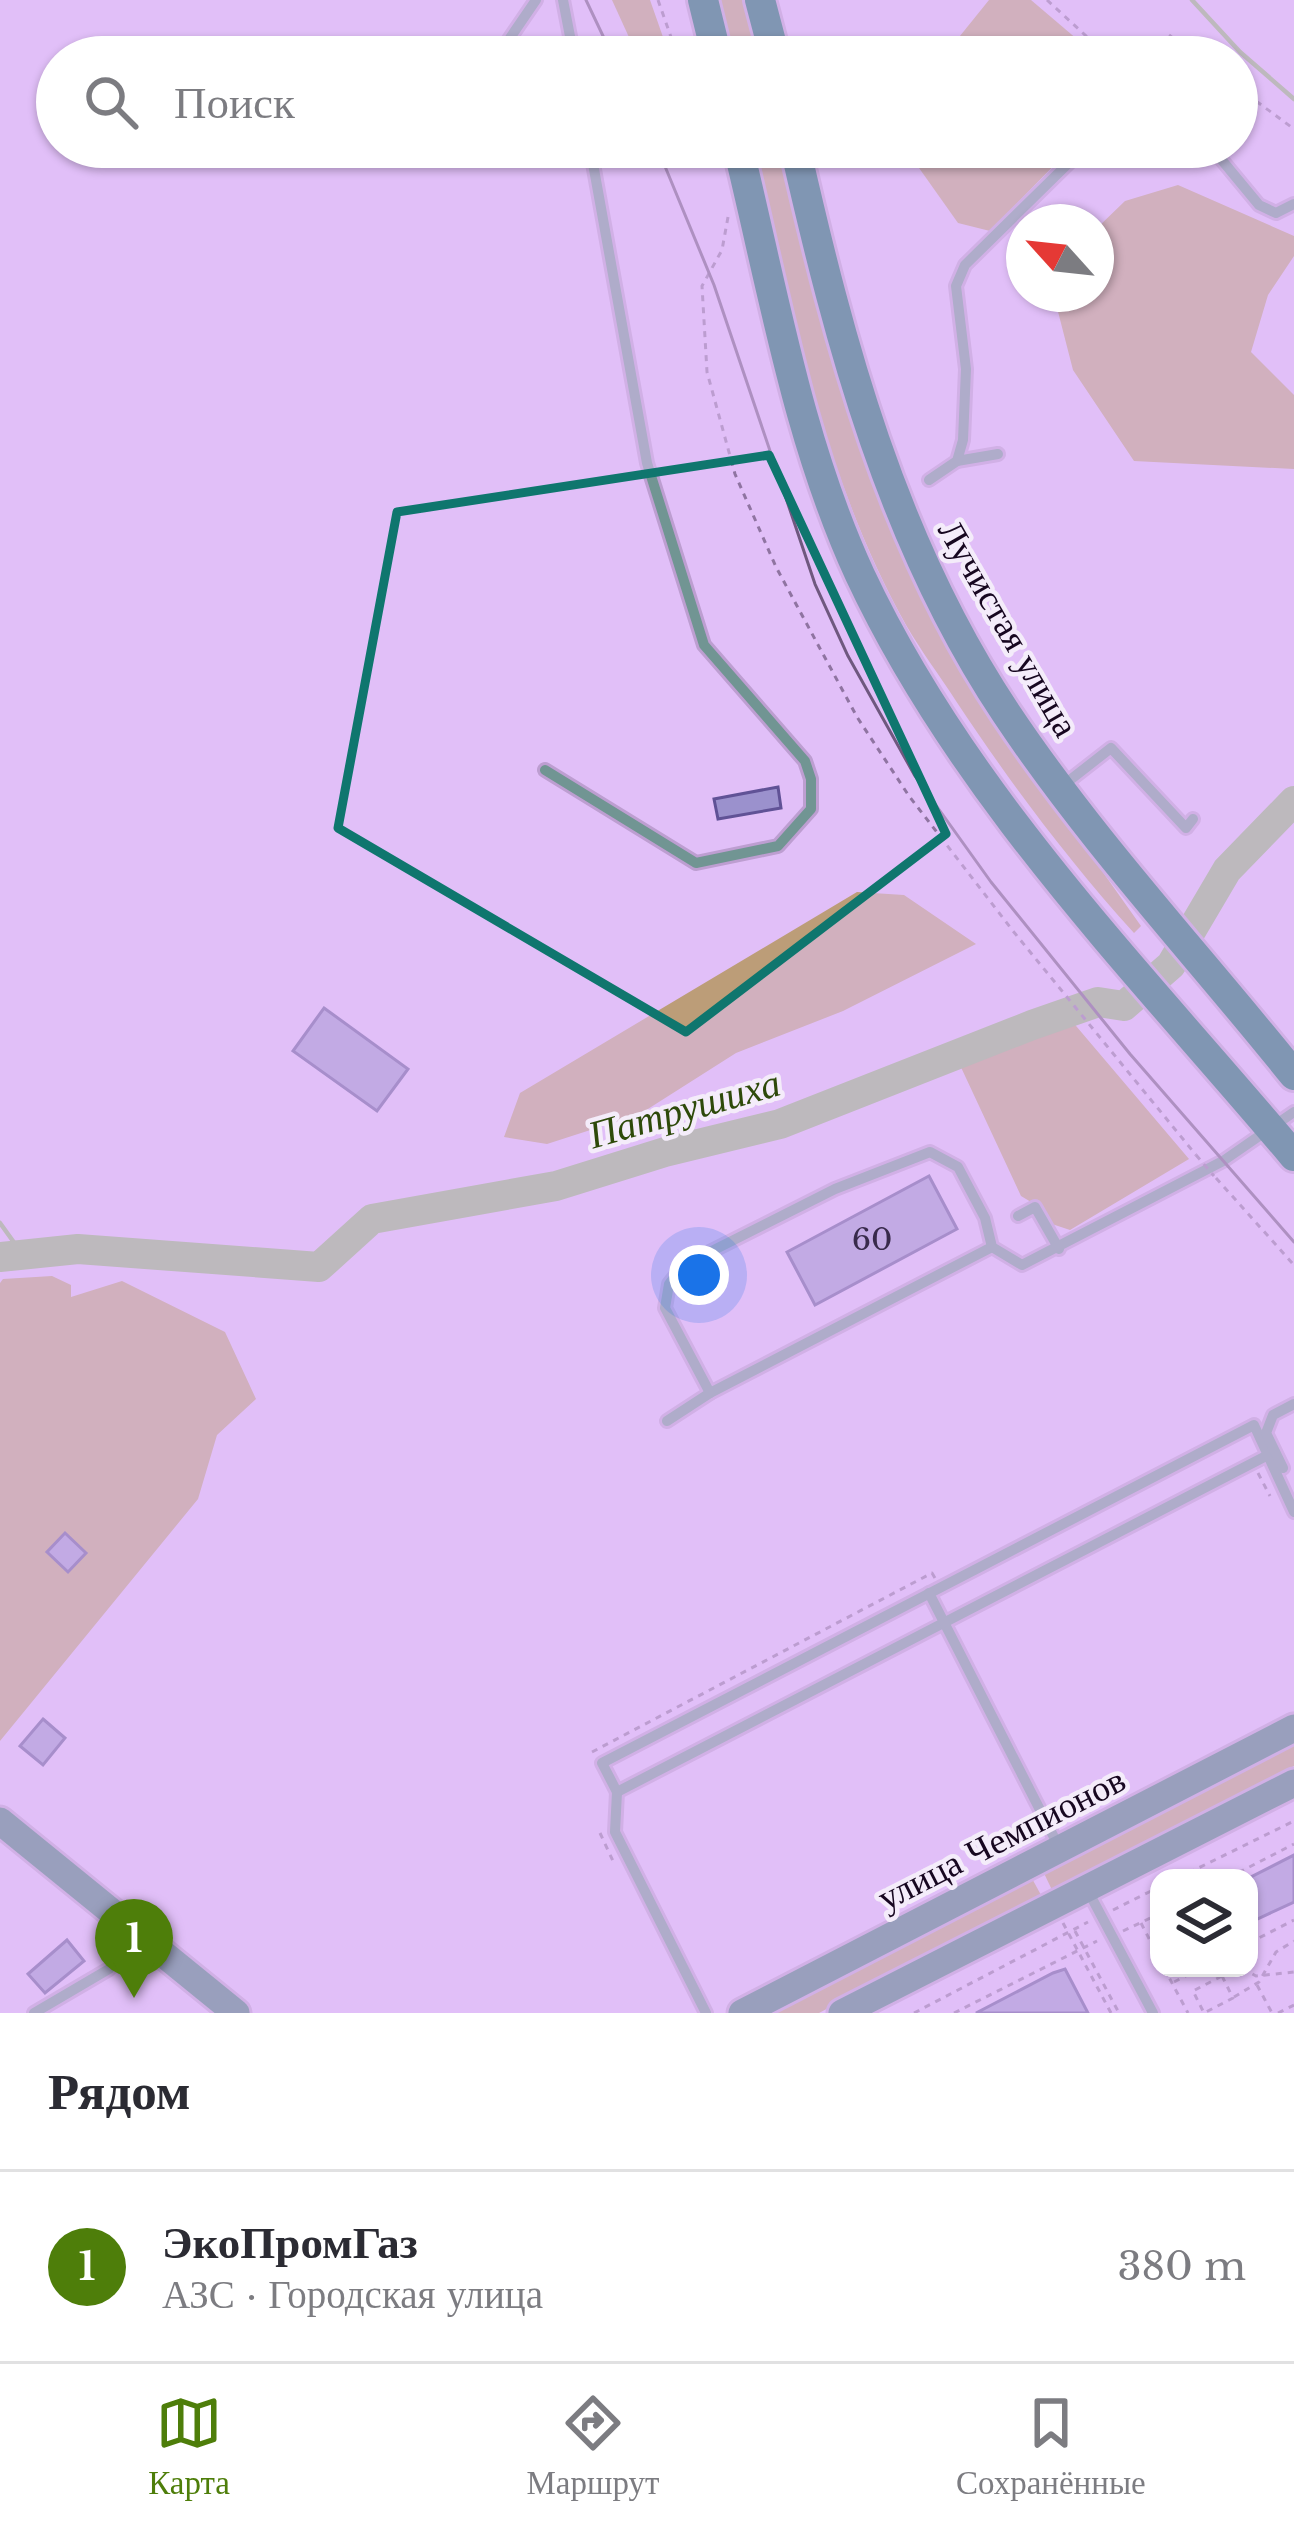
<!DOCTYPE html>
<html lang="ru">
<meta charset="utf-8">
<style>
body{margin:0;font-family:"Libre Baskerville",serif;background:#f2f2f3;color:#2b2b33}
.controls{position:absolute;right:36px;bottom:36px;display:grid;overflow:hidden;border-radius:24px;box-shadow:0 3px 9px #0004}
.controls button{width:108px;height:108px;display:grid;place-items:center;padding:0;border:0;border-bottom:3px solid #e1e1e2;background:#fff;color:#2b2b33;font:60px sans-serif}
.compass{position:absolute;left:1006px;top:204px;width:108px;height:108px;border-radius:50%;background:#fff;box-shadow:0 3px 9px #0004;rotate:297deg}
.you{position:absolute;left:699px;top:1275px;width:42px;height:42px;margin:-30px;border:9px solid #fff;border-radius:50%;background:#1a73e8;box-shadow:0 0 0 18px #1a73e833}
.badge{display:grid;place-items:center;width:78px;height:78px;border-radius:50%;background:#4e7e0a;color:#fff;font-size:39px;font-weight:700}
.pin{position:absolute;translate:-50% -99px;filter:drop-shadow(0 3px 6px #0008)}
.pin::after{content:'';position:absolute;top:63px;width:42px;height:36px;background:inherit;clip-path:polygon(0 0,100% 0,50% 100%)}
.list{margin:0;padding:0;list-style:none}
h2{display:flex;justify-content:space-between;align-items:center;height:156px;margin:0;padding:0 48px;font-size:51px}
h2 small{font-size:39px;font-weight:400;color:#7c7c81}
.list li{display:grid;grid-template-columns:78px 1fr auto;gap:36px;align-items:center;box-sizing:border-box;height:192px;padding:0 48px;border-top:3px solid #e1e1e2}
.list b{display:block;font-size:45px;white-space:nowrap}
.list p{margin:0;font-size:39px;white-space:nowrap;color:#7c7c81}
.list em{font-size:39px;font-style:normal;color:#7c7c81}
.icon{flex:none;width:66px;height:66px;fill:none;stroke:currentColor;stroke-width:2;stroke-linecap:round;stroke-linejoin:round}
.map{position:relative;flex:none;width:1294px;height:2013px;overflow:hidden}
.search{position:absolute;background:#fff;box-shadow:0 3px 9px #0004;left:36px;right:36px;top:36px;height:132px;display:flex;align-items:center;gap:30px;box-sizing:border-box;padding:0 42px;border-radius:66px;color:#7c7c81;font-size:45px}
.sheet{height:348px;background:#fff}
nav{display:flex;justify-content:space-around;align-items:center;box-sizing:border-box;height:168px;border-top:3px solid #e1e1e2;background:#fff;font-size:33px;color:#7c7c81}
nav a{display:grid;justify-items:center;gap:6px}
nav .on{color:#4e7e0a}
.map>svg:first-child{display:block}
.green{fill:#bc9d78}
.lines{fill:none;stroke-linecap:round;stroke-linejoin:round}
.stream{stroke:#91b176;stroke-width:4.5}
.river{stroke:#91b176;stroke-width:30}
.building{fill:#9b91cd;stroke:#605296;stroke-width:3}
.lane-casing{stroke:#bd9ed1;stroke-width:16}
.secondary-casing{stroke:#bd9ed1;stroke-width:33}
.primary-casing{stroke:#bd9ed1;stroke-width:36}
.path{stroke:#8f74a1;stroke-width:3;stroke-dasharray:6 6;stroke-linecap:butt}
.lane{stroke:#719593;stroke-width:10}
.secondary{stroke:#407976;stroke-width:27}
.primary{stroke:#0b6461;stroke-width:30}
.tram{stroke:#6f587f;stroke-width:3}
.path-bridge{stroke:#8f74a1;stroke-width:3;stroke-dasharray:6 6;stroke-linecap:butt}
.marked{fill:none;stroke:#0f766e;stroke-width:9;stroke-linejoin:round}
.labels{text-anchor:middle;stroke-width:9;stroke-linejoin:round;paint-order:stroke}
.number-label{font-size:30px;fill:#382a4b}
.street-label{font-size:36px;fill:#170720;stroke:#f4ecfa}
.water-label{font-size:39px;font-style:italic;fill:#2e4a0a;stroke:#f4ecfa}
</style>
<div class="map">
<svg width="1294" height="2013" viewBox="0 0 1294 2013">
<rect width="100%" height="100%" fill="#e1bff8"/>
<g class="green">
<polygon points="612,0 650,0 670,57 638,57"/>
<polygon points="718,0 743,0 758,57 731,57"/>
<polygon points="989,0 1031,0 1098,57 943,57"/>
<path d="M753,147H782L849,399L1022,758L1141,926L1134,933C1068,860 1011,784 956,701C940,676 921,651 906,625C824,478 790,309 753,147Z"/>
<polygon points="909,147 1072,147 990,231 958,223 907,151"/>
<polygon points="1178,185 1294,236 1294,256 1268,295 1251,352 1294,395 1294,469 1134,461 1073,370 1054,296 1096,294 1096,229 1125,201"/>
<polygon points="857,892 904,895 976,944 843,1011 736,1053 640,1114 547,1144 504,1137 520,1093"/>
<polygon points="1071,1020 1189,1159 1070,1230 1052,1224 1038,1201 1031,1202 1021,1196 959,1063"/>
<polygon points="52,1276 71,1285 71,1297 122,1281 225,1332 256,1399 217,1435 198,1499 0,1741 0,1283 3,1279"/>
<polygon points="1294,1740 1294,1766 1052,1890 1041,1867"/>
<polygon points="1029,1873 1041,1895 819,2013 768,2013"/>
</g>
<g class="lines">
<g class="stream">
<polyline points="1192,0 1240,52 1294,99"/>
<polyline points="0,1223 23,1255"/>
</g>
<polyline class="river" points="0,1257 78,1249 319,1267 372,1219 556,1186 665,1152 780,1124 1032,1025 1098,1002 1124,1006 1171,965 1227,870 1294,801"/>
</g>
<g class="building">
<polygon points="778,787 781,808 718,819 714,799"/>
<polygon points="324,1008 408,1069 377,1111 293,1051"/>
<polygon points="929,1176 957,1229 815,1305 787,1252"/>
<polygon points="65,1533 86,1553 68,1572 47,1552"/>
<polygon points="43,1719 65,1738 43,1765 20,1746"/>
<polygon points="1294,1855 1294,1902 1249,1923 1249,1878"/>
<polygon points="67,1940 84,1961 45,1993 28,1974"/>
<polygon points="1065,1969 1088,2013 976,2013 1053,1973"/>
</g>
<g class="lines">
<defs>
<g id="lane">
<polyline points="563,0 574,57"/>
<polyline points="497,57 536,0"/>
<polyline points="1211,147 1259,205 1276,213 1294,204"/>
<polyline points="957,461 998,454"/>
<polyline points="929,480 957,461 963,440 966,369 956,286 965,265 1085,147"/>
<polyline points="545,770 696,863 778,846 811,809 811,779 805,761 704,645 647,463 590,147"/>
<polyline points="1061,787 1111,748 1186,828 1193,819"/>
<polyline points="1018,1216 1035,1207 1059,1249"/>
<polyline points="710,1393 992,1247"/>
<polyline points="667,1421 710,1393 665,1308 669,1284 684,1265 835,1189 930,1152 958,1167 985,1218 992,1247 1022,1265 1223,1161 1294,1112"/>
<polyline points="1268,1455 617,1792 602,1763 1254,1425 1294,1512"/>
<polyline points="1283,1468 1266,1433 1273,1415 1294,1404"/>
<polyline points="929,1593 1058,1845"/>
<polyline points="617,1792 615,1832 706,2013"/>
<polyline points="1087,1889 1153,2013"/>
<polyline points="34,2013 109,1969 136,1936"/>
</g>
<g id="secondary">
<polyline points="0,1821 236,2013"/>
<polyline points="742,2013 1294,1728"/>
<polyline points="842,2013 1294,1783"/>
</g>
<g id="primary">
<polyline points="703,0 717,57"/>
<polyline points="760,0 775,57"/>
<path d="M738,147C773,290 798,441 860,575C963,795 1140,973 1294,1156"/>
<path d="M795,147C840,345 892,542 1006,713C1092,842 1198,955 1294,1075"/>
</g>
</defs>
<use href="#lane" class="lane-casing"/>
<use href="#secondary" class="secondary-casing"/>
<use href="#primary" class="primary-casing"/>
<g class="path">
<polyline points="658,0 678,57"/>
<polyline points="1047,0 1109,57"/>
<polyline points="1169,35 1197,57"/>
<polyline points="1237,87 1294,129"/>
<polyline points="711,147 716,162"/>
<polyline points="728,217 722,250 702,286 707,372 735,474 776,567 857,717 909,796 1013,931 1196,1155"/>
<polyline points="1216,1178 1294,1265"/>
<polyline points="1258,1473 1270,1496"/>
<polyline points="592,1752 932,1573 935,1578"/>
<polyline points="600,1833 613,1861"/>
<polyline points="1178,1878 1294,1821"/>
<polyline points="1228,1878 1294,1844"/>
<polyline points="1113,1910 1159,1887"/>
<polyline points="1063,1923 1111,2013"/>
<polyline points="1141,1923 1159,1958"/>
<polyline points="1075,1931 1119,2013"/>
<polyline points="1123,1931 1159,1914"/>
<polyline points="1249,1943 1294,1920"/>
<polyline points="1164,1968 1188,2013"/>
<polyline points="1242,1968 1256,1976 1294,1972"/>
<polygon points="1222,1976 1233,1998 1204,2013 1193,1991"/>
<polyline points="1174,1982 1201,1968"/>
<polyline points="1257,1985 1272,2013"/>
<polyline points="1234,1997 1259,1982 1276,1952 1294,1941"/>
<polyline points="914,2013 1088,1922"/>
<polyline points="954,2013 1097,1941"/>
<polyline points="1278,2013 1294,2005"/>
</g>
<use href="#lane" class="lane"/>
<use href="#secondary" class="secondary"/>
<use href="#primary" class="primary"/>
<g class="tram">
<polyline points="586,0 613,57"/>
<polyline points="657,147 714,285 815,584 848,656 915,776 991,882 1130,1054 1294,1242"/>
</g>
<polyline class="path-bridge" points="1196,1155 1214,1176"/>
</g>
<path d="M0 0H1294V2013H0ZM769,455L946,834L686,1032L338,828L397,512Z" fill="#e1bff8" fill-opacity=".55" fill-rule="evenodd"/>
<path class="marked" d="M769,455L946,834L686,1032L338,828L397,512Z"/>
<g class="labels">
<g class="number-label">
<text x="872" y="1250">60</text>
</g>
<g class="street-label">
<text transform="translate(1009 628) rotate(60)" y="13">Лучистая улица</text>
<text transform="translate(1001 1838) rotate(-27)" y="13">улица Чемпионов</text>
</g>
<g class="water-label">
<text transform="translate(684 1108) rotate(-16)" y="14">Патрушиха</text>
</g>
</g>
</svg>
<div class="controls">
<button><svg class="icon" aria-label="layers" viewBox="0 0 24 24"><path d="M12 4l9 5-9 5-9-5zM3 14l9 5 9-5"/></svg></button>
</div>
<svg class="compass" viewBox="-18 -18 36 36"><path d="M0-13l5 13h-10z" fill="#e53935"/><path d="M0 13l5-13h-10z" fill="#7c7c81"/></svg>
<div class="you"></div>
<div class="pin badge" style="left:134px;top:1998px">1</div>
<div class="search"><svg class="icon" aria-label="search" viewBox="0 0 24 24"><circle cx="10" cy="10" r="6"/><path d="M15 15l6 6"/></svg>Поиск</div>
</div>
<section class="sheet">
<h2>Рядом<small></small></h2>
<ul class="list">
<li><span class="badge">1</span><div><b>ЭкоПромГаз</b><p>АЗС · Городская улица</p></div><em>380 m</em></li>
</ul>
</section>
<nav>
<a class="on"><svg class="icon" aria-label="map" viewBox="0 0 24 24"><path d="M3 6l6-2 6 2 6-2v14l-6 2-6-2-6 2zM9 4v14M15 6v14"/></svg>Карта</a>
<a><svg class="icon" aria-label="directions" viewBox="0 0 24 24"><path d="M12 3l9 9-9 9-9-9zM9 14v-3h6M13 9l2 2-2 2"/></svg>Маршрут</a>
<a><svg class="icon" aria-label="saved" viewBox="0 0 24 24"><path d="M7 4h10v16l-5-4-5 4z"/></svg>Сохранённые</a>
</nav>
